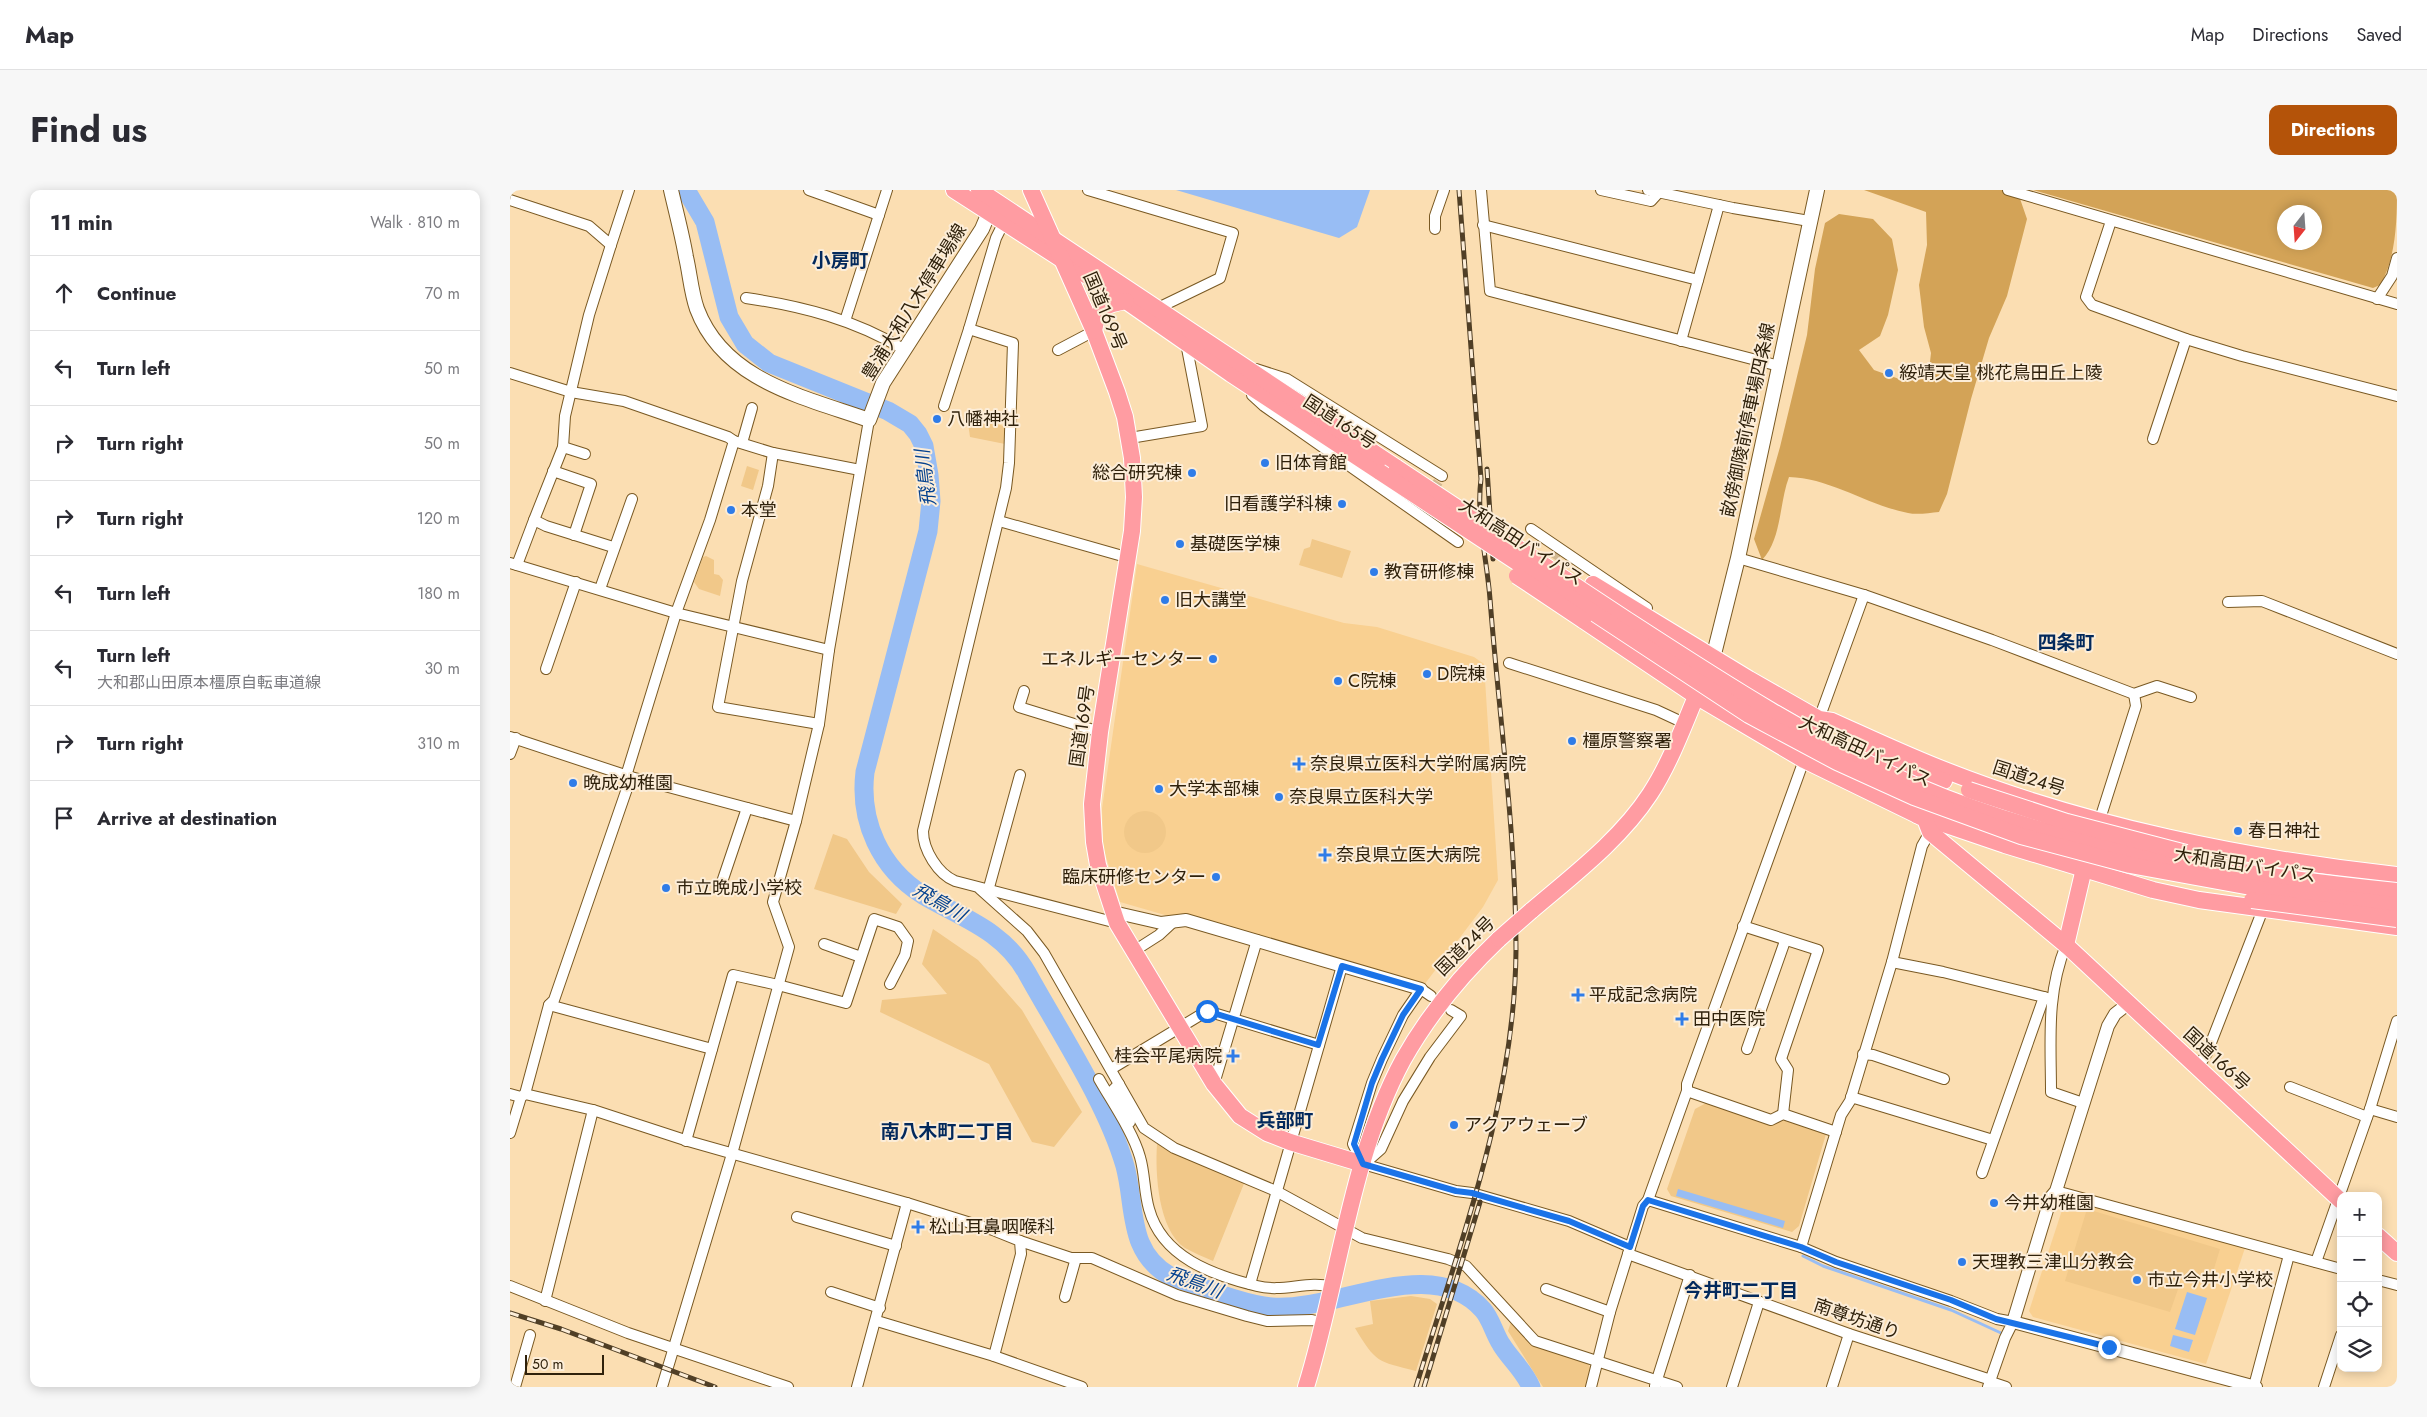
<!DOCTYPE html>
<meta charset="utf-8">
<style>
body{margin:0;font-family:Jost,"Noto Sans JP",sans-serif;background:#f7f7f7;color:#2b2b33}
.controls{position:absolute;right:15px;bottom:15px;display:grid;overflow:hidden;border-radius:10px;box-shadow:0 2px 12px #0003}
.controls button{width:45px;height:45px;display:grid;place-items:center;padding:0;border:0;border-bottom:1px solid #e1e1e2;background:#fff;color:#2b2b33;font:25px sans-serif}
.compass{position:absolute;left:1767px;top:15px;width:45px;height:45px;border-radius:50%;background:#fff;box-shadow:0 2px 12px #0003;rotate:197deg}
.scale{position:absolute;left:15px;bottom:12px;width:79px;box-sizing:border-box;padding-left:5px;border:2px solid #2f210b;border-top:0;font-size:14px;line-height:18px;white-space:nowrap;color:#2f210b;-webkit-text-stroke:4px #fcedd8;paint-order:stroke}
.stop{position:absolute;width:15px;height:15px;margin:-11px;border:4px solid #1a73e8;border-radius:50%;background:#fff}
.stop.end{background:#1a73e8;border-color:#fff;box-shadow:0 1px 5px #0008}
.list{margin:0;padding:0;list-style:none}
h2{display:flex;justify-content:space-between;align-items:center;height:65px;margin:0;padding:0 20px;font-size:21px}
h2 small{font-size:16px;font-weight:400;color:#7c7c81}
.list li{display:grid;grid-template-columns:32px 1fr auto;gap:15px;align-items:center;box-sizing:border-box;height:75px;padding:0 20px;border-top:1px solid #e1e1e2}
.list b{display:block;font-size:19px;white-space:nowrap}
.list p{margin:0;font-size:16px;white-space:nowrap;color:#7c7c81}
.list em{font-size:16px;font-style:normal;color:#7c7c81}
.icon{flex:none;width:28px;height:28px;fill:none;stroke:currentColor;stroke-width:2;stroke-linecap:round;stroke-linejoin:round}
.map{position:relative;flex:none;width:1887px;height:1197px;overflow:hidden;border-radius:10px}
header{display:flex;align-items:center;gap:30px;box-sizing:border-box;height:70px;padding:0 25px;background:#fff;border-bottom:1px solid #e1e1e2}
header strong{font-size:24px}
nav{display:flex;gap:28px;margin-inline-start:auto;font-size:18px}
.intro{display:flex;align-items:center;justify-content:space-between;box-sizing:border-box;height:120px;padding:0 30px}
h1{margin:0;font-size:35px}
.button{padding:12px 22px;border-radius:10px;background:#b45309;color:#fff;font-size:18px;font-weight:700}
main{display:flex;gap:30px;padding:0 30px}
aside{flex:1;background:#fff;border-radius:10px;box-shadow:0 2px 12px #0003}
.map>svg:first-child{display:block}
.built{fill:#f9d091}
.green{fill:#f1c889}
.forest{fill:#d3a357;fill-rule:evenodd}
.water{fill:#98bdf4}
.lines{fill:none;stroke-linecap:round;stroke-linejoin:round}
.stream{stroke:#98bdf4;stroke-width:3}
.river{stroke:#98bdf4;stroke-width:19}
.minor-tunnel{stroke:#d2b891;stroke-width:10;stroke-dasharray:10 5;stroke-linecap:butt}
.minor-casing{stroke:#795923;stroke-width:12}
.tertiary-casing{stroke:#795923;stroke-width:14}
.secondary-casing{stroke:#795923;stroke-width:16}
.trunk-casing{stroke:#fff;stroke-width:18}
.minor{stroke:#fff;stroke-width:10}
.tertiary{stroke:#fff;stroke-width:12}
.secondary{stroke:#fff;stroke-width:14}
.trunk{stroke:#ff9ca2;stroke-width:16}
.rail-casing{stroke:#503f26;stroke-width:5}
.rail{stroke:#fcedd8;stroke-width:3;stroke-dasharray:9;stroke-linecap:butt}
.trunk-bridge-casing{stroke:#fff;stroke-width:18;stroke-linecap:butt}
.trunk-bridge{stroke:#ff9ca2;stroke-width:16}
.route{stroke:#1a73e8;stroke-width:6}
.poi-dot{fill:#2f7ce8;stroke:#fcedd8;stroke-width:2}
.labels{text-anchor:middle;stroke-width:4;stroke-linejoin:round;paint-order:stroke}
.street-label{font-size:18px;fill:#2f210b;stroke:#fcedd8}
.poi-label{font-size:18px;fill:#2f210b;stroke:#fcedd8;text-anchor:start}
.neighbourhood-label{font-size:19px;font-weight:bold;fill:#03295c;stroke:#fcedd8}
.water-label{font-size:19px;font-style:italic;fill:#05428f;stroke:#fcedd8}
</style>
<header>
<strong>Map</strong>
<nav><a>Map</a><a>Directions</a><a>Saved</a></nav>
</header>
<div class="intro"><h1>Find us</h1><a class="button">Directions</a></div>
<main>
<aside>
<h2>11 min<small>Walk · 810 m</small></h2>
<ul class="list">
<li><svg class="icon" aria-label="ahead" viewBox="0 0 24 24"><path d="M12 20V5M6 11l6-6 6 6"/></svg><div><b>Continue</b></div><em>70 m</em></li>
<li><svg class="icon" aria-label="left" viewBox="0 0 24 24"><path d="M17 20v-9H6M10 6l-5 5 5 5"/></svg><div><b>Turn left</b></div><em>50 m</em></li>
<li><svg class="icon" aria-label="right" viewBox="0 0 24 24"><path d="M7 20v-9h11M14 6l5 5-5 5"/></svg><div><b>Turn right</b></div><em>50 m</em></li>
<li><svg class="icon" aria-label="right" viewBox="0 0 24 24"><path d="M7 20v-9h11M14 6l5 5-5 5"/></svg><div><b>Turn right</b></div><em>120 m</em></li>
<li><svg class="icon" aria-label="left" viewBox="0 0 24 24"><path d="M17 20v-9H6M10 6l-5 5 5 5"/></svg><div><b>Turn left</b></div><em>180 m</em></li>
<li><svg class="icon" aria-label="left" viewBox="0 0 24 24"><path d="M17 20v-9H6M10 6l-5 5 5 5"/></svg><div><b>Turn left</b><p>大和郡山田原本橿原自転車道線</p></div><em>30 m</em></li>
<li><svg class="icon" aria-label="right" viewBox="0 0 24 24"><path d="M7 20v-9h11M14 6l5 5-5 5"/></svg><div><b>Turn right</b></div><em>310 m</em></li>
<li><svg class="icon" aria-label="arrive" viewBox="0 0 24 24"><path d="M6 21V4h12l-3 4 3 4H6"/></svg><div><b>Arrive at destination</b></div></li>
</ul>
</aside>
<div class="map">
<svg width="1887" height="1197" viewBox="0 0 1887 1197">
<rect width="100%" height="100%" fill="#fbdeb2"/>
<g class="built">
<polygon points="627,374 834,433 867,437 964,467 974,474 988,690 973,717 911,799 610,712 593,657 592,619"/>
<polygon points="1556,1008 1735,1058 1696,1174 1523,1127 1519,1121"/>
</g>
<g class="green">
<polygon points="457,226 501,238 500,255 460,247"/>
<polygon points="237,276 249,280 243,300 231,296"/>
<polygon points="802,349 841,361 832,388 789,375 794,359 800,357"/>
<polygon points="196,366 204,370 204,384 209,385 213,390 210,406 189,399 184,392 193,367"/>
<circle cx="635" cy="642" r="21"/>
<polygon points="323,644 337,649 359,682 392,714 386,724 304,699"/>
<polygon points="423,739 468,770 512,820 572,922 544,957 522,952 479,874 370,822 372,810 437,804 412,774"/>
<polygon points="1198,912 1262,935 1273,930 1316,944 1289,1036 1282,1042 1161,1006 1157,999 1185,919"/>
<path d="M647,954L735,991L703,1071C694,1067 684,1063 675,1058C648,1040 645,983 647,954Z"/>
<polygon points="1577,1019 1710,1059 1699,1095 1672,1088 1660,1122 1555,1091"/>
<path d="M901,1106L920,1109L927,1114L906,1181C867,1171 866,1173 845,1138L863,1134L860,1111Z"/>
<polygon points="1002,1129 1022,1154 1078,1174 1080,1177 1076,1197 1033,1197 998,1141"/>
</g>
<g class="forest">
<path d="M1354,0H1507L1517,29L1497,106L1479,148L1461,209L1437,304L1429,322C1419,323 1407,325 1398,323C1357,315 1320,288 1279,287C1269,313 1272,349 1252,370L1244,349L1270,257L1297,145L1305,79L1315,33L1329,24L1363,29L1382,49L1388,80L1378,125L1370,146L1349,160L1364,180L1392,190L1418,189L1421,163L1414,137L1409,95L1417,55L1416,22Z"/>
<path d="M1523,0H1887C1887,30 1886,69 1870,95L1863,98ZM1774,22H1804V52H1774Z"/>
</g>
<g class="water">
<polygon points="666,0 860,0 847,37 829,48"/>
<polygon points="1168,999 1275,1031 1273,1038 1166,1006"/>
<polygon points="1677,1102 1697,1108 1685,1145 1665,1139"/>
<polygon points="1663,1145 1683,1150 1679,1162 1660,1156"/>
</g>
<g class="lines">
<polyline class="stream" points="1293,1066 1313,1076 1441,1120 1491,1143"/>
<path class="river" d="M176,0L195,32L219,127L235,154L259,173L378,221L400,234L408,244L414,256L419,285L421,311L418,341L355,582C349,631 370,678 413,705C452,728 493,740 517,783C549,841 597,913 615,976C626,1017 617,1062 660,1086C690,1096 732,1115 762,1117C826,1122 922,1062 973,1120C981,1129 984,1143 991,1154C1000,1169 1014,1180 1021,1197"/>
<g class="minor-tunnel">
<polyline points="906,325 932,286"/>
<polyline points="1035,381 1049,359"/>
</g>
<defs>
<g id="minor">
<polyline points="299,0 369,25"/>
<polyline points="578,0 723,43 710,88 648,118"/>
<polyline points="971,0 980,101 1269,176"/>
<polyline points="1091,0 1141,11 1151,0"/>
<polyline points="1138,0 1223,18 1299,31"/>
<polyline points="1498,0 1887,114"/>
<polyline points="0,10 79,36 101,55 119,0"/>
<polyline points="1601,31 1576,107 1582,115 1676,149 1732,166 1887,206"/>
<path d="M494,32L486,48L459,139L503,153L499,273L496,298L413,641C413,660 428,684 445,691L607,733"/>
<polyline points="973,35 1188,90"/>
<polyline points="925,39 925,26 934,0"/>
<path d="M236,108C292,116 346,130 395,160"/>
<polyline points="1867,109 1882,86 1887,68"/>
<polyline points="335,131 377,0"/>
<polyline points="1171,151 1209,15"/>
<polyline points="548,160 584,141"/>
<polyline points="746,179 777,189 932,286"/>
<polyline points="0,183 61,202 114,211 218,247 224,251 263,263 350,280"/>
<polyline points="742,205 754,216 948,352"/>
<polyline points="434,216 459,139"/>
<polyline points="620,248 692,236 676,153"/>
<polyline points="1643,249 1676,149"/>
<polyline points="232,253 242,218"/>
<polyline points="53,257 75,264"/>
<polyline points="263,263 258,296 232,391 208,517 309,534"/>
<polyline points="43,281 81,294 64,345"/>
<polyline points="24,330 53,257 55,226 79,125 101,55"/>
<polyline points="489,331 616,367"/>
<polyline points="1021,339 1137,418"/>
<polyline points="1228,368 1354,405 1482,450 1624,504 1647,496 1681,507"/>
<polyline points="0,373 166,423 319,460"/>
<polyline points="7,375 24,330 36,336 103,357"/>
<polyline points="90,399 122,309"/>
<polyline points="1718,412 1752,411 1887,464"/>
<polyline points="999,473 1146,520 1174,533"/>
<polyline points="36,479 66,392"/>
<polyline points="514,501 509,517 590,542"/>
<polyline points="1309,529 1354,405"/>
<polyline points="0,547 121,587 286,631"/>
<polyline points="0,564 6,548"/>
<polyline points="116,586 166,423 200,330 224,251"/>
<polyline points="1590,629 1626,516 1624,504"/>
<polyline points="210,698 237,618"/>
<polyline points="470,699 517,741 534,763 634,938 664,958 766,1001 852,1048 938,1069 956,1076 1025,1151 1167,1197"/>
<polyline points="478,701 510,585"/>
<polyline points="1233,736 1308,760 1271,869 1278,880 1273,924"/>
<polyline points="314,754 351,767"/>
<path d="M1556,755C1536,804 1541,851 1541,902L1573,913"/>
<polyline points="624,761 649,745 663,732"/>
<polyline points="1382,772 1433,782 1534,807"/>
<polyline points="39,815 202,859"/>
<polyline points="1237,859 1275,751"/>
<polyline points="1353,864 1363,865 1434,889"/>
<polyline points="601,879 697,821 809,855"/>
<polyline points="1687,879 1697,863 1755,714"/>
<path d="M589,889C602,912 623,942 630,967C635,984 634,1002 639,1019C652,1067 702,1085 747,1096C773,1103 798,1090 822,1097"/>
<polyline points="609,894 603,900 620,932"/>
<polyline points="704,894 747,750"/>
<polyline points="1780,897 1857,927"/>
<polyline points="1177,901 1261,930 1273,924 1326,942"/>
<polyline points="0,904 11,907 15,904 83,920 178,951 397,1013 483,1040 510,1051 511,1064 484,1166"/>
<polyline points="15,904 39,815 44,810 121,587"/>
<polyline points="1341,907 1483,950"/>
<polyline points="1860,919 1887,927"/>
<polyline points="0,943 11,907"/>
<polyline points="176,951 223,785 268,795 336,813 364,729 388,737 398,751 395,765 380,794"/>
<polyline points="853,974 946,1001 962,1003 1059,1031 1120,1057"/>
<polyline points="853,974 843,954 862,893 872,869 893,825 911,799 921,806"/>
<polyline points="854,974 871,959 893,911 920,867 951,826 941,820"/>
<polyline points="1472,983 1534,807 1541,809"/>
<polyline points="1546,1001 1831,1079"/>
<polyline points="1138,1010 1291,1057 1326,1072 1441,1111 1487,1129 1503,1132 1495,1148 1478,1197"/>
<polyline points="287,1027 386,1056"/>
<polyline points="510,1051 561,1068 582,1068 667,1105 737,1126 757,1131 802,1130 814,1133"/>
<polyline points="1291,1057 1331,925 1340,911 1382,772 1412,656 1420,642"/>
<polyline points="1118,1064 1339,1144 1481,1190"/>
<polyline points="1806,1072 1860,919 1887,831"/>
<polyline points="1868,1090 1887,1095"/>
<polyline points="740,1094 832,776"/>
<polyline points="0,1096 118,1143 278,1197"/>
<polyline points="1036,1099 1100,1122"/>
<polyline points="321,1102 370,1118"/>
<polyline points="555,1107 566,1068"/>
<polyline points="35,1111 83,920"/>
<polyline points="367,1131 484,1166 572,1197"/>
<polyline points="1481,1192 1496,1197"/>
<polyline points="1145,1196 1180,1085"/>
<polyline points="1744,1196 1779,1065"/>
<polyline points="5,1197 20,1145"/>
<polyline points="152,1197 222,964 279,757 263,712 286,631 309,534 319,460 359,230"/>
<polyline points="347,1197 397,1013"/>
<polyline points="1081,1197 1100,1122 1133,1016 1138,1010 1177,901 1177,894 1294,570"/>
<polyline points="1222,1197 1249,1112"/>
<polyline points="1322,1197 1339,1144"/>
<polyline points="1814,1197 1831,1145"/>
</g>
<g id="tertiary">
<polyline points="603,722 651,733 676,730 911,799"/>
<polyline points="1619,813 1605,824 1598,836 1546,1001 1541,1007 1503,1132 1746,1197"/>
</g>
<g id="secondary">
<path d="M161,0C166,22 172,44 176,67C180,84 181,102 187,119C214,191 294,207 359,230L373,193L472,39L483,13"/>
<polyline points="1203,468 1228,368 1307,0"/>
</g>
<g id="trunk">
<polyline points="444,0 616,111 721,184 870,282"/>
<polyline points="469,0 887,278"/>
<polyline points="521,0 584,141 607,202 615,227 622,268 624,307 622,341 590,542 582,614 584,652 588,675 607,733 704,894 730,926 757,943 780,952 853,974"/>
<path d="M584,141C588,118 593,115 616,111"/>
<path d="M1083,394L1239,489L1309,529L1322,531C1360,548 1398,566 1437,581C1577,636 1737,669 1887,685"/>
<polyline points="1073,430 1186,506 1294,570 1407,625 1495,655 1643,700 1689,710 1887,737"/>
<polyline points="1353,556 1386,572 1434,591"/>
<polyline points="1407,625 1415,629 1420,642 1556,755 1831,1011"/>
<path d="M1021,721C1062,686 1110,650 1140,604C1161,572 1175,532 1190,497"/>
<polyline points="1556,755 1576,670"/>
<polyline points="1868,1046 1887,1063"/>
<path d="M796,1197C829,1091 840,968 893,870C919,824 951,785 989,749"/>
</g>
</defs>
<use href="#minor" class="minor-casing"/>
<use href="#tertiary" class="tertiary-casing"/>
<use href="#secondary" class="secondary-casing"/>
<use href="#trunk" class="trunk-casing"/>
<use href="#minor" class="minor"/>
<use href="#tertiary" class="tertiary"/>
<use href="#secondary" class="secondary"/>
<use href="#trunk" class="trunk"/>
<defs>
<g id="rail">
<polyline points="977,279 983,369"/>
<polyline points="0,1123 51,1139 205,1197"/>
<path d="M906,1197C949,1055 1005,911 1006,760C1006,643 989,526 980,409C977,370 966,328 971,289L949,0"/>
<polyline points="914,1197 970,1012"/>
</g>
</defs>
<use href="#rail" class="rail-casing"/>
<use href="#rail" class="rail"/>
<defs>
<g id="trunk-bridge">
<path d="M887,278C963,328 1039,378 1114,428C1211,491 1301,550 1407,596C1559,661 1724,684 1887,701"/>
<polyline points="870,282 1239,525 1327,572 1404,607 1511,646 1620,675 1757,700 1887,715"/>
<polyline points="1007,386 1073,430"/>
<polyline points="1459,600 1557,632 1676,663"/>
<polyline points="1742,710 1887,729"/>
<polyline points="989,749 1021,721"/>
</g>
</defs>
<use href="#trunk-bridge" class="trunk-bridge-casing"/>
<use href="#trunk-bridge" class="trunk-bridge"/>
</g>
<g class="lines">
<polyline class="route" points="697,821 808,855 832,776 911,799 893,825 872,869 862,893 844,954 853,974 946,1001 962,1003 1059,1031 1120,1057 1133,1016 1138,1010 1291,1057 1326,1072 1441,1110 1486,1129 1599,1157"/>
</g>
<g class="poi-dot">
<circle cx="1379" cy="183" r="5"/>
<circle cx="427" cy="229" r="5"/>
<circle cx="755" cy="273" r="5"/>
<circle cx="682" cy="283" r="5"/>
<circle cx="832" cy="314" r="5"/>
<circle cx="221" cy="320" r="5"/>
<circle cx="670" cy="354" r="5"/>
<circle cx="864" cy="382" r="5"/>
<circle cx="655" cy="410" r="5"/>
<circle cx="703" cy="469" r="5"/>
<circle cx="917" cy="484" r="5"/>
<circle cx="828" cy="491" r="5"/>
<circle cx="1062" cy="551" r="5"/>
<path d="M786.5 566.5h5v5h5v5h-5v5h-5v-5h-5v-5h5z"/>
<circle cx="63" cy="593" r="5"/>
<circle cx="649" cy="599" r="5"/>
<circle cx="769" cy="607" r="5"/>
<circle cx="1728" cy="641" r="5"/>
<path d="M812.5 657.5h5v5h5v5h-5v5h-5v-5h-5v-5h5z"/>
<circle cx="706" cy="687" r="5"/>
<circle cx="156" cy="698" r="5"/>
<path d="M1065.5 797.5h5v5h5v5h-5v5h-5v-5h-5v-5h5z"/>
<path d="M1169.5 821.5h5v5h5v5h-5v5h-5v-5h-5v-5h5z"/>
<path d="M720.5 858.5h5v5h5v5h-5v5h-5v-5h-5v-5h5z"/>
<circle cx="944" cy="935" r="5"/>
<circle cx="1484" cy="1013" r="5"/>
<path d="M405.5 1029.5h5v5h5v5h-5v5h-5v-5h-5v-5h5z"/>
<circle cx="1452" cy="1072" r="5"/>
<circle cx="1627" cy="1090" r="5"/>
</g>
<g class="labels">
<g class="street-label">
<text transform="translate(404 112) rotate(-58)" y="6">豊浦大和八木停車場線</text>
<text transform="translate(595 121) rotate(67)" y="6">国道169号</text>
<text transform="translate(1238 230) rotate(-78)" y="6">畝傍御陵前停車場四条線</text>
<text transform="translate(830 232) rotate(33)" y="6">国道165号</text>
<text transform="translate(1011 352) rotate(33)" y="6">大和高田バイパス</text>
<text transform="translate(572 536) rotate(-82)" y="6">国道169号</text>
<text transform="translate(1355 561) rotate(25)" y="6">大和高田バイパス</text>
<text transform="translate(1519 588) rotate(18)" y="6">国道24号</text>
<text transform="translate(1735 675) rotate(9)" y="6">大和高田バイパス</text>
<text transform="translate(955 756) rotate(-45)" y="6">国道24号</text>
<text transform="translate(1707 869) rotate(43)" y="6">国道166号</text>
<text transform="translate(1347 1129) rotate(19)" y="6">南尊坊通り</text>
</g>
<g class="poi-label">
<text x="1389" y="189">綏靖天皇 桃花鳥田丘上陵</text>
<text x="437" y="235">八幡神社</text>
<text x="765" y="279">旧体育館</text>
<text x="672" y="289" text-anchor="end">総合研究棟</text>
<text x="822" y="320" text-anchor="end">旧看護学科棟</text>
<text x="231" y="326">本堂</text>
<text x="680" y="360">基礎医学棟</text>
<text x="874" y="388">教育研修棟</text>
<text x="665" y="416">旧大講堂</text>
<text x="693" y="475" text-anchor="end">エネルギーセンター</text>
<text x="927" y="490">D院棟</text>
<text x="838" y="497">C院棟</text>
<text x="1072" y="557">橿原警察署</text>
<text x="800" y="580">奈良県立医科大学附属病院</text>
<text x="73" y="599">晩成幼稚園</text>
<text x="659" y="605">大学本部棟</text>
<text x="779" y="613">奈良県立医科大学</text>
<text x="1738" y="647">春日神社</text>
<text x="826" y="671">奈良県立医大病院</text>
<text x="696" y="693" text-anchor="end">臨床研修センター</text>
<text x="166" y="704">市立晩成小学校</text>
<text x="1079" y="811">平成記念病院</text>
<text x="1183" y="835">田中医院</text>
<text x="712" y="872" text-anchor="end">桂会平尾病院</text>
<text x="954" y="941">アクアウェーブ</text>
<text x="1494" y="1019">今井幼稚園</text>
<text x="419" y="1043">松山耳鼻咽喉科</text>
<text x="1462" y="1078">天理教三津山分教会</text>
<text x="1637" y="1096">市立今井小学校</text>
</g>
<g class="neighbourhood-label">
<text x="330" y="77">小房町</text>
<text x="1556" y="459">四条町</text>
<text x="775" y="937">兵部町</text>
<text x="437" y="948">南八木町二丁目</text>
<text x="1231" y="1107">今井町二丁目</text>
</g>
<g class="water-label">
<text transform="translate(415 288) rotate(-97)" y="7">飛鳥川</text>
<text transform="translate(430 712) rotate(30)" y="7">飛鳥川</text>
<text transform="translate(685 1092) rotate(20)" y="7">飛鳥川</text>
</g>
</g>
</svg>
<div class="controls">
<button>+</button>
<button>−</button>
<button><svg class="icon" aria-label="locate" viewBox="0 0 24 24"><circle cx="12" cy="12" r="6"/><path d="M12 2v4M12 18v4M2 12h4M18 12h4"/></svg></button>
<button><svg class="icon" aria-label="layers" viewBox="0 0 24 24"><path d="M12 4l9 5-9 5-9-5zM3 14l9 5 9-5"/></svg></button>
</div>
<svg class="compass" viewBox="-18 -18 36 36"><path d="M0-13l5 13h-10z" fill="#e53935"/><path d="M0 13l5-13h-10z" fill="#7c7c81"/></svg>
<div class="scale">50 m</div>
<div class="stop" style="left:697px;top:821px"></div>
<div class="stop end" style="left:1599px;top:1157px"></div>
</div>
</main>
